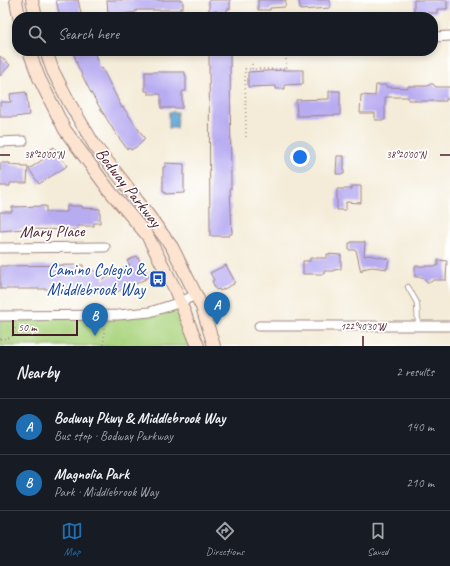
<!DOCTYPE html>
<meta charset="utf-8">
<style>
body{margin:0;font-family:Caveat,sans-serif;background:#20242c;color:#f1f3f6}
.scale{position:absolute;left:12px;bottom:10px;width:66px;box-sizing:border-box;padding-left:4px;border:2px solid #4a1f2b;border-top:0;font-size:11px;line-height:14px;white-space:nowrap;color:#4a1f2b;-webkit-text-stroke:3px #fff;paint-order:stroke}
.you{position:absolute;left:300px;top:157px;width:14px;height:14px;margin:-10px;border:3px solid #fff;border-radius:50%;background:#1a73e8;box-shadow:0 0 0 6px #1a73e833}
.badge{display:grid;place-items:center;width:26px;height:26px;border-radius:50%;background:#1f6fb2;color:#fff;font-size:13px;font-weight:700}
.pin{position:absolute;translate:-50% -33px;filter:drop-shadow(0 1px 2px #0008)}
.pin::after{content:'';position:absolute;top:21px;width:14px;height:12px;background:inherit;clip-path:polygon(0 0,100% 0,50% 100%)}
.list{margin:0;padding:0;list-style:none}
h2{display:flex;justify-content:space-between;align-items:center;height:52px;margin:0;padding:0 16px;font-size:17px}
h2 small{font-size:13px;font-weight:400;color:#9ea1a6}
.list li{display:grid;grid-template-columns:26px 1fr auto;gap:12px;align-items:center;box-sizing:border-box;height:56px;padding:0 16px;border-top:1px solid #363941}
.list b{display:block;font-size:15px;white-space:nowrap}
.list p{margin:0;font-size:13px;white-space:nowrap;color:#9ea1a6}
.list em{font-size:13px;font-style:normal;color:#9ea1a6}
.icon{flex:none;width:22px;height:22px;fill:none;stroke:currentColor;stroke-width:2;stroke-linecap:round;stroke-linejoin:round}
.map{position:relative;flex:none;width:450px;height:346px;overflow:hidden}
.search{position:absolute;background:#171b24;box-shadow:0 2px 6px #0003;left:12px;right:12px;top:12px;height:44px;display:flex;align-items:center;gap:10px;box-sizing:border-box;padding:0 14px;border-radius:16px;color:#9ea1a6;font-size:15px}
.sheet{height:164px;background:#171b24}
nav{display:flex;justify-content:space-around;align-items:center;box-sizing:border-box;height:56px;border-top:1px solid #363941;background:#171b24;font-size:11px;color:#9ea1a6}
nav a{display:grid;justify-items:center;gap:2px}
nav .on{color:#1f6fb2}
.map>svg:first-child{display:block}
.green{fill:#abd47f;stroke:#7a7a55}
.water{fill:#5da7d5;stroke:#546380}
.building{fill:#b8acf1}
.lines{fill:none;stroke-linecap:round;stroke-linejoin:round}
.lane-casing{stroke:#9f8682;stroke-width:6}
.street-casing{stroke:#9f8682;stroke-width:11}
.secondary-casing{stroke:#9f8682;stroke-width:14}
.path{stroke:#9f8682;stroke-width:1.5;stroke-dasharray:1 3;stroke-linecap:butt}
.lane{stroke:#fff;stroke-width:4.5}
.street{stroke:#fff;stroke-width:9}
.secondary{stroke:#fde4d0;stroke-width:12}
.ticks{fill:none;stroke:#4a1f2b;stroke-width:1.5}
.labels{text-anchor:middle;stroke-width:3.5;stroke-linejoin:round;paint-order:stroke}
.street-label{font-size:17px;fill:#4a1f2b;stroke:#fff}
.transit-label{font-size:17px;fill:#164399;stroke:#fff;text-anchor:end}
.ticks-label{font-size:10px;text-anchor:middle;fill:#4a1f2b;stroke:#fff;stroke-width:3.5;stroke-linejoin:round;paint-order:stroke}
</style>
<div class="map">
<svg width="450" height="346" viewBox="0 0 450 346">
<rect width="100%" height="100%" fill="#fff"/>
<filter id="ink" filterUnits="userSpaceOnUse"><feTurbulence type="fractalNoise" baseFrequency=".025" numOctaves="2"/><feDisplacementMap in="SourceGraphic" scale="8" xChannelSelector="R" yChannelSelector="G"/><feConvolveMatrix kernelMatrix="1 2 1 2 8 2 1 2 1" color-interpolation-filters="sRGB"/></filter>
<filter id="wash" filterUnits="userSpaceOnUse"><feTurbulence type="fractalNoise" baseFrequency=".012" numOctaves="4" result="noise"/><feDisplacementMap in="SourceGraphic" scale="16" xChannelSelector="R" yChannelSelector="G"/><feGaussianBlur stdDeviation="0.9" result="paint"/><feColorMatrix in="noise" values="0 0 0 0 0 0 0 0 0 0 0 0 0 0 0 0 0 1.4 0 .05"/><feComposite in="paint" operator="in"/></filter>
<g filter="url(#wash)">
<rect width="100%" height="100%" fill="#f4ecd8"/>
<polygon class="green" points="166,309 176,310 183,316 193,346 0,346 0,318"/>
<rect class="water" x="169" y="112" width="8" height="16"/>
<g id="blocks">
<g class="building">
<polygon points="56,0 78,0 82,17 60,17"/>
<polygon points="107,0 183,0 183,8 180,8 180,10 136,10 136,12 111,16 111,13 108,13"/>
<polygon points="209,0 230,0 230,9 227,9 227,17 217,17 217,11 209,11"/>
<polygon points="258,0 286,0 285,7 270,8 270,10 258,10"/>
<polygon points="299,0 330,0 330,8 300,10"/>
<polygon points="414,0 447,0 447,9 437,9 437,13 414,13"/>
<polygon points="73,51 94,51 100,69 102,68 122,108 123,107 145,139 139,145 131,150 129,148 127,149 114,131 90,91 78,67"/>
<polygon points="209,51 230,51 231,189 230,189 232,234 229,234 229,236 210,236"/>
<polygon points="0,56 10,65 0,76"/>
<polygon points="284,70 303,70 303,84 285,85 285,89 276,89 276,86 248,87 248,72"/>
<polygon points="145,72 185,72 185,75 186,75 186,91 183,91 182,93 182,108 161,108 161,94 148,94 148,91 145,91"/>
<polygon points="430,84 433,84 436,87 450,87 450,99 446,99 446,101 415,101 415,100 408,100 408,97 385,97 385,120 375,120 375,113 360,113 361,95 375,96 376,85 386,85 386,87 408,88 408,86 428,86"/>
<polygon points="329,91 340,91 340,115 297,116 296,100 329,99"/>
<polygon points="26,92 29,115 15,117 0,117 0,102 11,102 10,94"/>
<polygon points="54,147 67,166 39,184 29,169 48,156 46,152"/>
<polygon points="337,156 344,156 344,174 336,174"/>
<polygon points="0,163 10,163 10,165 22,166 22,167 28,167 27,183 10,183 10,186 0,186"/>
<polygon points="165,163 184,164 184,193 165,194 165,192 163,192 163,167 165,167"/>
<polygon points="352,186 361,186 361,203 346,202 346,210 337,210 337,189 352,189"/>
<polygon points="46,206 46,212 67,212 67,206 82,206 82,208 100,209 100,223 94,223 94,226 78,226 77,230 24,229 0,231 0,212 12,212 12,207"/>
<polygon points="351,242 365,242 364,256 368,255 389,259 387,269 372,267 362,269 362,271 361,272 356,250 349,250 349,243 351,243"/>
<polygon points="327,254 341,255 341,269 334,270 334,271 324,271 324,274 303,274 303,261 310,261 310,258 327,258"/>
<polygon points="137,256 149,277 136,284 135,283 119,291 91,291 91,289 0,289 0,266 83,265 83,271 101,271 101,274 103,274 103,280 130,265 127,261"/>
<polygon points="438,260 447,261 446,280 433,280 431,282 427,282 423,277 415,277 415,266 438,266"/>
<polygon points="226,265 235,282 233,283 234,284 220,291 219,289 216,290 212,281 214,280 210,273"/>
</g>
</g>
</g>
<g filter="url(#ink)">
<use href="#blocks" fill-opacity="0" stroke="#9f8682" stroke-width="1"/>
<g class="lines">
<defs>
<polyline id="lane" points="408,287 417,303 418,326"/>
<g id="street">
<polyline points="433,37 450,36"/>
<polyline points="0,142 23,141"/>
<polyline points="0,248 105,247"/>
<polyline points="0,316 118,315 150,312 181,302 197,294"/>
<polyline points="259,326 450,326"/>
</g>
<g id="secondary">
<polyline points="16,0 19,17"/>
<polyline points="32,0 36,17"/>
<polyline points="29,51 39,78 65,130 109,190 147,235 174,287 198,346"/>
<polyline points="46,51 53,71 70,104 95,146 122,180 172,247 202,307 214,346"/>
</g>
</defs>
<use href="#lane" class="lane-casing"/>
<use href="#street" class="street-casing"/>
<use href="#secondary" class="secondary-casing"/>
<g class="path">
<polyline points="252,64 252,69 286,69 286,53"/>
<polyline points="246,137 245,69 252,69"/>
<polyline points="104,324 104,346"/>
<path d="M0,339C13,338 13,337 16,325"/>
</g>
<use href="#lane" class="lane"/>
<use href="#street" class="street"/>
<use href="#secondary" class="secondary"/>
</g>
</g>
<path class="ticks" d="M0,155H10M440,155H450M363,336V346"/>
<defs>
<symbol id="bus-square" viewBox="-11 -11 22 22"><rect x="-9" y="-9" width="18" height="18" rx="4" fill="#1a4fb4" stroke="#fff"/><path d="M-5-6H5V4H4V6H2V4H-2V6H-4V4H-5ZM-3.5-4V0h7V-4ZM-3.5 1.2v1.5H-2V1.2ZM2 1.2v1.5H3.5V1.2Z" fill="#fff"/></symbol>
</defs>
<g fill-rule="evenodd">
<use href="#bus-square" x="148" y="269" width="20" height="20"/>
</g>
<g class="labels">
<g class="street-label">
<text transform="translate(129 187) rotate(52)" y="6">Bodway Parkway</text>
<text transform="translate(52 231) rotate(-1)" y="6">Mary Place</text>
</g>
<g class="transit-label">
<text x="145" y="275">Camino Colegio &amp;<tspan x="145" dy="20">Middlebrook Way</tspan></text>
</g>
</g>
<g class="ticks-label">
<text x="44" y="158">38°20'00"N</text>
<text x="406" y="158">38°20'00"N</text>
<text x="363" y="330">122°40'30"W</text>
</g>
</svg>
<div class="scale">50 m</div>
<div class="you"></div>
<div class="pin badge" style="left:217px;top:325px">A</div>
<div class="pin badge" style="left:95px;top:336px">B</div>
<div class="search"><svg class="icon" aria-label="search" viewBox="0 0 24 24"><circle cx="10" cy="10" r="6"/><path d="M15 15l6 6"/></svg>Search here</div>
</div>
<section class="sheet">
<h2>Nearby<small>2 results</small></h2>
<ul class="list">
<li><span class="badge">A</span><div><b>Bodway Pkwy &amp; Middlebrook Way</b><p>Bus stop · Bodway Parkway</p></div><em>140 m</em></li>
<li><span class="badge">B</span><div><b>Magnolia Park</b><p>Park · Middlebrook Way</p></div><em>210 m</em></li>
</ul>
</section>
<nav>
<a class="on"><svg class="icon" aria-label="map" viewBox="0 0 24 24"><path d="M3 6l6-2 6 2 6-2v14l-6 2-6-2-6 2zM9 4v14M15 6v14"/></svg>Map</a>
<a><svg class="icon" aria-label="directions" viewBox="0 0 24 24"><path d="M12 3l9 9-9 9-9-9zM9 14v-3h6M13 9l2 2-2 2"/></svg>Directions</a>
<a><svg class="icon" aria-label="saved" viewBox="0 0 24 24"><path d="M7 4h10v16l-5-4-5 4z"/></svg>Saved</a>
</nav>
